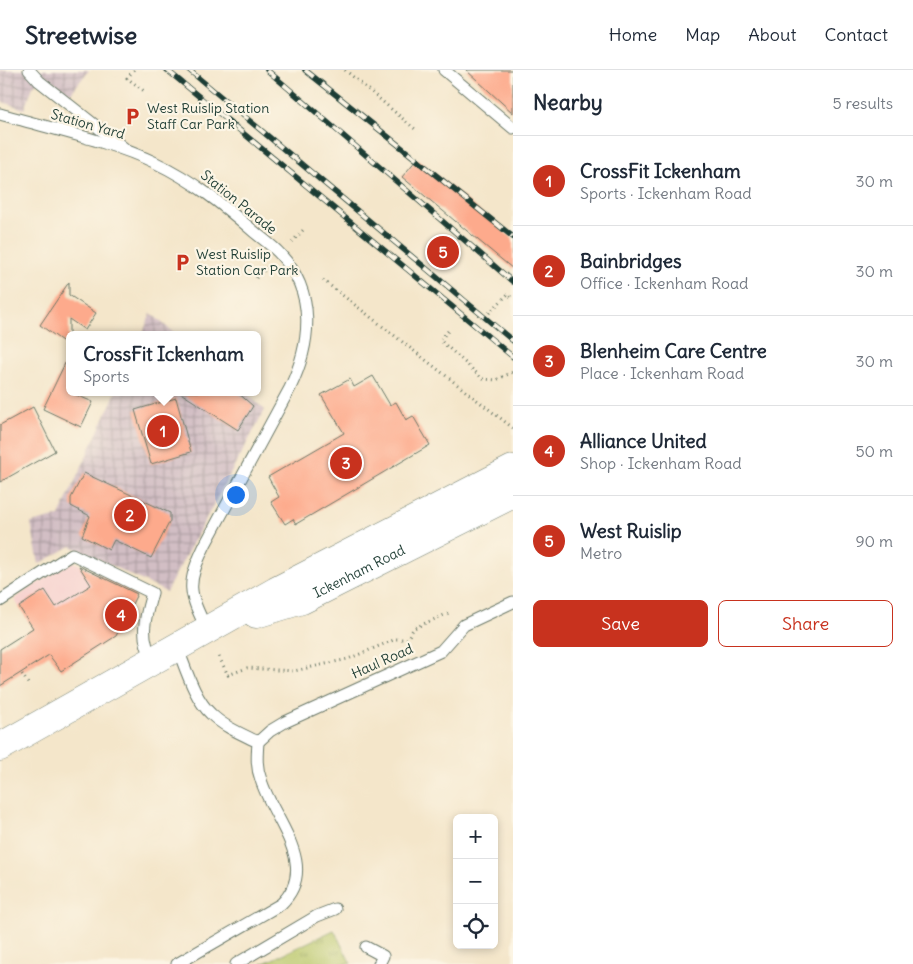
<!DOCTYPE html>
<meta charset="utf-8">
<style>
body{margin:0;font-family:Delius,sans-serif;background:#f6f6f7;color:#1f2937}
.controls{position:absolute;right:15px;bottom:15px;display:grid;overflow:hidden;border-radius:8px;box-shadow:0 2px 8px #0003}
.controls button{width:45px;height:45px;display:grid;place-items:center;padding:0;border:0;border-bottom:1px solid #e0e1e3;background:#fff;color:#1f2937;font:25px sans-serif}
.you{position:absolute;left:235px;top:424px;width:18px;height:18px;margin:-12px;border:4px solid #fff;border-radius:50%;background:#1a73e8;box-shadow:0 0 0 8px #1a73e833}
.badge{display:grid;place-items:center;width:32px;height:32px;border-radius:50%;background:#c8321e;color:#fff;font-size:16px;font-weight:700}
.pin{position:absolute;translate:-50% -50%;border:2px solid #fff;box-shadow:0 1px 5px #0006}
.popup{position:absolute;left:66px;top:261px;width:195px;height:65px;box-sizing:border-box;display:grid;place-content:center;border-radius:8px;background:#fff;filter:drop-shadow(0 1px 4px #0005);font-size:16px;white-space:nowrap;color:#747a83}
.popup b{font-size:19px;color:#1f2937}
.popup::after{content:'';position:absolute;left:50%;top:100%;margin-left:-10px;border:10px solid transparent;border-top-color:#fff}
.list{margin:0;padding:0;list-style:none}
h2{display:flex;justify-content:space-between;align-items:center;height:65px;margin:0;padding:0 20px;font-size:21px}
h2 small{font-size:16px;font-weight:400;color:#747a83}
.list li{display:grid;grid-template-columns:32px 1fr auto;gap:15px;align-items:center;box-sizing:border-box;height:90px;padding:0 20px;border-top:1px solid #e0e1e3}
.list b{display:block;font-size:19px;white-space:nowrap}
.list p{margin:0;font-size:16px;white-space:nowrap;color:#747a83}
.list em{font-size:16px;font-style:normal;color:#747a83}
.actions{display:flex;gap:10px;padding:15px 20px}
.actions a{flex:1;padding:11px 0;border:1px solid #c8321e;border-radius:8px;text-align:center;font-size:18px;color:#c8321e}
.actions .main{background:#c8321e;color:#fff}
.icon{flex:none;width:28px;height:28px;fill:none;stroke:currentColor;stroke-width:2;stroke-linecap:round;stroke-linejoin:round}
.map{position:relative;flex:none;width:513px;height:894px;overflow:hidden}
header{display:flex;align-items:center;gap:30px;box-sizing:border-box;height:70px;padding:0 25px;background:#fff;border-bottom:1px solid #e0e1e3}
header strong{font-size:24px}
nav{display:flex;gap:28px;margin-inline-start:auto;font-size:18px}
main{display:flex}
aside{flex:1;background:#fff}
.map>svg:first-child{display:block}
.built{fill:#f7d0ce}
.industrial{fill:url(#industrial-grid)}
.grass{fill:url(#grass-tufts);stroke:#6c824f}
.building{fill:#fdaa8c}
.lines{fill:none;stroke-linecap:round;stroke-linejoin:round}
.lane-casing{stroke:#6a7868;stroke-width:13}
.secondary-casing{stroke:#6a7868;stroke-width:29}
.path{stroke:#6a7868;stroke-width:3;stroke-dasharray:1 4;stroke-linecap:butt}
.lane{stroke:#fff;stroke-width:11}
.secondary{stroke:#fff;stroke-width:28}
.rail-casing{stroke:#1f3d34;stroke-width:5.5}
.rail{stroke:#fcf5e5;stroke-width:4;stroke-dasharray:11;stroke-linecap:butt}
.labels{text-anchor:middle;stroke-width:4.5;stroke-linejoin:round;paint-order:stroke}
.poi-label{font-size:14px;fill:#1f3d34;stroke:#fcf5e5;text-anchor:start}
.street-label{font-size:14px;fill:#1f3d34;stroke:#fcf5e5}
</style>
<header>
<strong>Streetwise</strong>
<nav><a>Home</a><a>Map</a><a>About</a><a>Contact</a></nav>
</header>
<main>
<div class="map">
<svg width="513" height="894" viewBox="0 0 513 894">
<defs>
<pattern id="industrial-grid" width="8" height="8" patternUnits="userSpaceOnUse" patternTransform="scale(1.25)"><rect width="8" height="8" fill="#d2bec4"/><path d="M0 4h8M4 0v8" fill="none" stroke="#aa9ca0"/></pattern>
<pattern id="grass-tufts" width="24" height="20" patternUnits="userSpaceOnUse" patternTransform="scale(1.25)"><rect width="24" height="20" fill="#b9c76a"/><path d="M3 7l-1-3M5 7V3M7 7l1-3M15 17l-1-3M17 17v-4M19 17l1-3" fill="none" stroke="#96a358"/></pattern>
</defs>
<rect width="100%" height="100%" fill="#fcf5e5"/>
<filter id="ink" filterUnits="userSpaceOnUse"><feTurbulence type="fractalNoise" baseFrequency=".02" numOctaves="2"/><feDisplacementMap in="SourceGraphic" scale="10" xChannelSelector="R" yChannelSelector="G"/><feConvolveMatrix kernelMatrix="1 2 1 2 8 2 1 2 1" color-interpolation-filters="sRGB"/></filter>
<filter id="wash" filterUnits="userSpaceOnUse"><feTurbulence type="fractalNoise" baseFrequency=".0096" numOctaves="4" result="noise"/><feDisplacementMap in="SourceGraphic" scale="20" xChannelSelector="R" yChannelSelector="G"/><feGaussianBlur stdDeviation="1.12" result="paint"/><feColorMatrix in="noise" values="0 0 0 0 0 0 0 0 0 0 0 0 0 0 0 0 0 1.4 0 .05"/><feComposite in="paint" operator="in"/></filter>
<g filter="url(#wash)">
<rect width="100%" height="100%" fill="#f4e6ca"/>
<polygon class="built" points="72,491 137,524 116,566 61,601 14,529"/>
<g class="industrial">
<polygon points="0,0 89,0 70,24 44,4 33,17 24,39 0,31"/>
<polygon points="151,243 176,265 142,265"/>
<polygon points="116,322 245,322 265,340 166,522 71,476 39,494 31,453 59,446"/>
</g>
<polygon class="grass" points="334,860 351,894 262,894"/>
<g id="blocks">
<g class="building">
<polygon points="466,0 513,0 513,43"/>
<polygon points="417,89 513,169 513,199 402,107"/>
<polygon points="69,212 69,225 96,243 85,260 69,249 69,276 40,255"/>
<polygon points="69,285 69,322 93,332 81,357 43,339"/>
<polygon points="373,306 390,335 396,332 406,350 413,346 430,375 296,454 293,449 285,454 271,432 279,427 268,407 344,363 321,325 350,309 354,317"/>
<polygon points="179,322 237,322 253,336 238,360"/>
<polygon points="176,328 191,382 151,394 135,340"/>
<polygon points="33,337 55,381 0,412 0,355"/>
<polygon points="84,403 170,443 170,451 151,488 114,470 109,480 82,466 90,446 71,436 71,428"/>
<polygon points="79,496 137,524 116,566 61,601 49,585 0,616 0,579 33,558 19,537 45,520 56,537 91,515"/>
</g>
</g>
</g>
<g filter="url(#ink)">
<use href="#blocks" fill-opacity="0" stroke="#6a7868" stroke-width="1"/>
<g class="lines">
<defs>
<g id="lane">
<polyline points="29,0 39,11 124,78"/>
<polyline points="444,0 513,58"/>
<path d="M0,44C48,58 111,71 156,93C192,110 222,134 252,160C261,168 272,175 280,184C317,223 311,274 290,318L205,475C186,515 188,521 207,560"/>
<path d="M0,531L72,484L152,523C145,548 139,566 153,590"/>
<path d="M177,577C186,599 194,628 211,644C224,657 242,664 258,672C257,686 256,697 261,710C273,750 321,796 281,834L177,894"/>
<polyline points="258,672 270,661 285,652 441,581 464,555 513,532"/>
<polyline points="366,877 383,886 379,894"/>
<polyline points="236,894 317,846 335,839"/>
</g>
<g id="secondary">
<path id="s1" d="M256,544L302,530L513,424"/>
<polyline points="0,677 276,521 513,399"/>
</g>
</defs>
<use href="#lane" class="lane-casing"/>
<use href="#secondary" class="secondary-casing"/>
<g class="path">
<polyline points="134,0 127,8 144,21"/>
<polyline points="345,0 415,59"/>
<polyline points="292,172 305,158"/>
<polyline points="256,208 269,196"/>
<polyline points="323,210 513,358"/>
<polyline points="489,243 508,224 513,229"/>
<polyline points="448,261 440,270 483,309 496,310 513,302"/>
<polyline points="219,587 228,605 247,598 294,601 348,589 396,569 407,569 414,558 449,543"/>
<polyline points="22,604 29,615"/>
</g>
<use href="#lane" class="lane"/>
<use href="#secondary" class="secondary"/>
<defs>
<g id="rail">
<polyline points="167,0 513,287"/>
<polyline points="189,0 513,271"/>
<polyline points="267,0 513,212"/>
<polyline points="305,0 513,167"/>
</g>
</defs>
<use href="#rail" class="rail-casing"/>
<use href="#rail" class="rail"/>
</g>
</g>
<defs>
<symbol id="parking-bare" viewBox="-9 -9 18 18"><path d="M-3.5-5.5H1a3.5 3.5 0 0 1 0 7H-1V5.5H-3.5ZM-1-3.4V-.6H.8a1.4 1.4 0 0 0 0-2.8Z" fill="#c8321e" stroke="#fcf5e5" stroke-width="2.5" paint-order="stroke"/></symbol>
</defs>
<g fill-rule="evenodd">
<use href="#parking-bare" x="120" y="34" width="25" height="25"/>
<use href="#parking-bare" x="170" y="180" width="25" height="25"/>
</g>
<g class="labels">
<g class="poi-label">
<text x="147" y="43">West Ruislip Station<tspan x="147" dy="16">Staff Car Park</tspan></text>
<text x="196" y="189">West Ruislip<tspan x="196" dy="16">Station Car Park</tspan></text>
</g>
<g class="street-label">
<text transform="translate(88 54) rotate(16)" y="5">Station Yard</text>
<text transform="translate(239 132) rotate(39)" y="5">Station Parade</text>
<text dy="5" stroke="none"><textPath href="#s1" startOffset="112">Ickenham Road</textPath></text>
<text transform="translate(382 591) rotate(-24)" y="5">Haul Road</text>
</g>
</g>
</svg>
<div class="controls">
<button>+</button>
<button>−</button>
<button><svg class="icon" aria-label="locate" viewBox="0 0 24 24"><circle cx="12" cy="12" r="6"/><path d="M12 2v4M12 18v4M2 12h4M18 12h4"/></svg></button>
</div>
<div class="you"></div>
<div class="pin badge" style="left:163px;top:361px">1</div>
<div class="popup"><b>CrossFit Ickenham</b>Sports</div>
<div class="pin badge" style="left:130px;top:445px">2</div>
<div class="pin badge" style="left:346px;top:393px">3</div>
<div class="pin badge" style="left:121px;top:545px">4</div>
<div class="pin badge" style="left:443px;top:182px">5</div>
</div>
<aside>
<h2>Nearby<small>5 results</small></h2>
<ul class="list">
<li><span class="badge">1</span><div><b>CrossFit Ickenham</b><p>Sports · Ickenham Road</p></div><em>30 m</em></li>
<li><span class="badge">2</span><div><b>Bainbridges</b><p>Office · Ickenham Road</p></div><em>30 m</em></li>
<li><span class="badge">3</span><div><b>Blenheim Care Centre</b><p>Place · Ickenham Road</p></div><em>30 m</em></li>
<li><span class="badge">4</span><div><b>Alliance United</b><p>Shop · Ickenham Road</p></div><em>50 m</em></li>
<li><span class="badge">5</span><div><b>West Ruislip</b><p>Metro</p></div><em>90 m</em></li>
</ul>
<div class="actions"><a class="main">Save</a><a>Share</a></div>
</aside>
</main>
